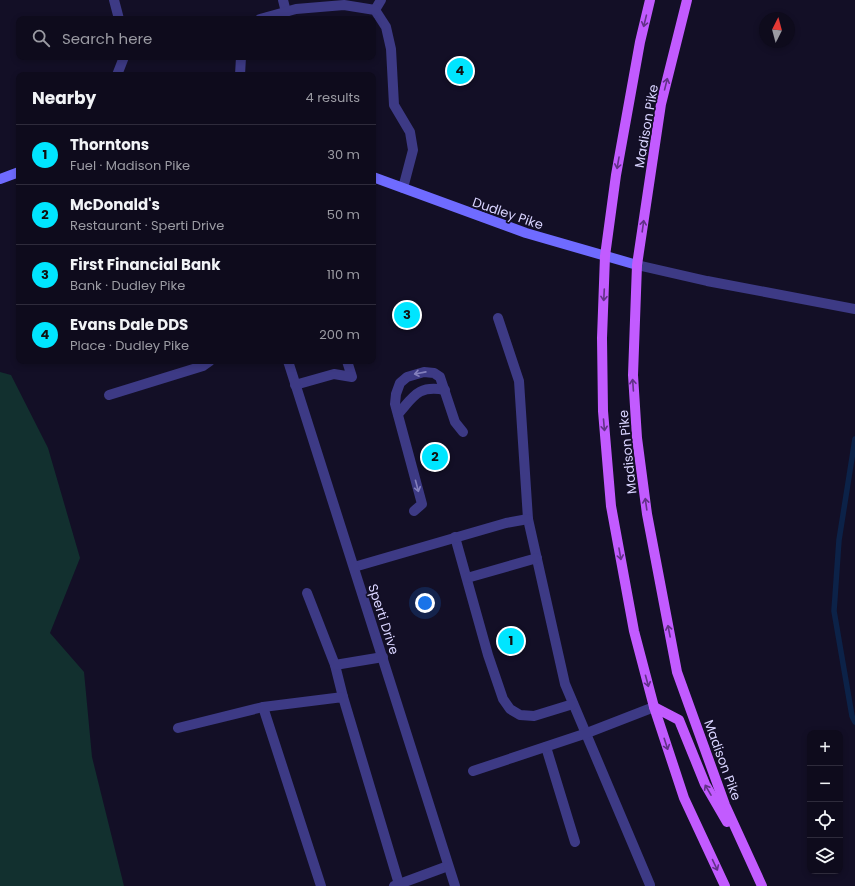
<!DOCTYPE html>
<meta charset="utf-8">
<style>
body{margin:0;font-family:Poppins,sans-serif;background:#1c1929;color:#f1f3f6}
.controls{position:absolute;right:12px;bottom:12px;display:grid;overflow:hidden;border-radius:8px;box-shadow:0 2px 6px #0003}
.controls button{width:36px;height:36px;display:grid;place-items:center;padding:0;border:0;border-bottom:1px solid #2e2b3b;background:#0e0b1c;color:#f1f3f6;font:20px sans-serif}
.compass{position:absolute;left:759px;top:12px;width:36px;height:36px;border-radius:50%;background:#0e0b1c;box-shadow:0 2px 6px #0003;rotate:6deg}
.you{position:absolute;left:425px;top:603px;width:14px;height:14px;margin:-10px;border:3px solid #fff;border-radius:50%;background:#1a73e8;box-shadow:0 0 0 6px #1a73e833}
.badge{display:grid;place-items:center;width:26px;height:26px;border-radius:50%;background:#00e5ff;color:#111;font-size:13px;font-weight:700}
.pin{position:absolute;translate:-50% -50%;border:2px solid #fff;box-shadow:0 1px 4px #0006}
.list{margin:0;padding:0;list-style:none}
h2{display:flex;justify-content:space-between;align-items:center;height:52px;margin:0;padding:0 16px;font-size:17px}
h2 small{font-size:13px;font-weight:400;color:#9b9ba3}
.list li{display:grid;grid-template-columns:26px 1fr auto;gap:12px;align-items:center;box-sizing:border-box;height:60px;padding:0 16px;border-top:1px solid #2e2b3b}
.list b{display:block;font-size:15px;white-space:nowrap}
.list p{margin:0;font-size:13px;white-space:nowrap;color:#9b9ba3}
.list em{font-size:13px;font-style:normal;color:#9b9ba3}
.icon{flex:none;width:22px;height:22px;fill:none;stroke:currentColor;stroke-width:2;stroke-linecap:round;stroke-linejoin:round}
.map{position:relative;flex:none;width:855px;height:886px;overflow:hidden}
.search{position:absolute;background:#0e0b1c;box-shadow:0 2px 6px #0003;left:16px;top:16px;width:360px;height:44px;display:flex;align-items:center;gap:10px;box-sizing:border-box;padding:0 14px;border-radius:8px;color:#9b9ba3;font-size:15px}
.panel{position:absolute;background:#0e0b1c;box-shadow:0 2px 6px #0003;left:16px;top:72px;width:360px;height:292px;border-radius:8px}
.map>svg:first-child{display:block}
.green{fill:#12302f}
.lines{fill:none;stroke-linecap:round;stroke-linejoin:round}
.stream{stroke:#0c2248;stroke-width:5.5}
.lane{stroke:#3d3a85;stroke-width:10}
.street{stroke:#3d3a85;stroke-width:10}
.secondary{stroke:#6f6bff;stroke-width:10}
.primary{stroke:#c25bff;stroke-width:10}
.oneway{stroke:#623188}
.oneway2{stroke:#837fbc}
.labels{text-anchor:middle;stroke-width:3.5;stroke-linejoin:round;paint-order:stroke}
.street-label{font-size:13px;fill:#d9d4ff;stroke:#130f26}
</style>
<div class="map">
<svg width="855" height="886" viewBox="0 0 855 886">
<rect width="100%" height="100%" fill="#130f26"/>
<polygon class="green" points="0,372 11,375 48,448 80,558 50,633 84,672 92,757 124,886 0,886"/>
<g class="lines">
<polyline class="stream" points="855,439 839,540 834,611 852,716 855,722"/>
<g class="lane">
<polyline points="283,0 286,12"/>
<polyline points="375,10 381,0"/>
<polyline points="260,19 296,9 344,5 375,10 386,27 391,49 394,105 410,132 413,150 403,188"/>
<polyline points="240,75 241,57"/>
<polyline points="637,265 707,281 855,309"/>
<polyline points="498,318 519,381 528,519 565,684 650,885"/>
<polyline points="295,385 334,374 352,377 347,361"/>
<polyline points="109,395 203,366 210,361"/>
<path d="M398,414C414,396 418,385 445,390"/>
<polyline points="414,511 422,504 395,404 396,394 400,383 407,377 424,372 434,373 440,377 455,422 463,432"/>
<polyline points="455,537 488,655 503,699 510,709 520,715 534,716 573,704"/>
<polyline points="354,567 506,523 528,519"/>
<polyline points="467,578 537,558"/>
<polyline points="307,593 335,665 343,697"/>
<polyline points="335,665 383,657"/>
<polyline points="178,728 263,707"/>
<polyline points="546,747 575,842"/>
<polyline points="473,771 587,733 654,707"/>
<polyline points="321,886 263,707 343,697 399,884"/>
<polyline points="394,886 448,866"/>
</g>
<g class="street">
<polyline points="114,0 119,19"/>
<polyline points="117,75 124,57"/>
<polyline points="288,361 455,886"/>
</g>
<g class="secondary">
<polyline points="373,177 526,233 637,265"/>
<polyline points="0,179 19,172"/>
</g>
<g class="primary">
<polyline points="650,0 640,42 616,175 605,256 602,338 603,411 611,506 634,631 654,707 684,798 725,886"/>
<polyline points="687,0 661,104 637,265 633,375 637,438 647,514 677,672 725,805 762,886"/>
<polyline points="654,707 679,720 705,784 727,822"/>
</g>
</g>
<defs><path id="oneway-shaft" d="M-6 0H5M1.5-3L5.5 0L1.5 3" fill="none" stroke-width="1.6" stroke-linecap="round" stroke-linejoin="round"/></defs>
<g class="oneway">
<use href="#oneway-shaft" transform="translate(645 21) rotate(104)"/>
<use href="#oneway-shaft" transform="translate(666 84) rotate(-76)"/>
<use href="#oneway-shaft" transform="translate(618 163) rotate(100)"/>
<use href="#oneway-shaft" transform="translate(643 226) rotate(-82)"/>
<use href="#oneway-shaft" transform="translate(604 295) rotate(93)"/>
<use href="#oneway-shaft" transform="translate(633 385) rotate(-94)"/>
<use href="#oneway-shaft" transform="translate(604 425) rotate(85)"/>
<use href="#oneway-shaft" transform="translate(646 504) rotate(-98)"/>
<use href="#oneway-shaft" transform="translate(620 554) rotate(80)"/>
<use href="#oneway-shaft" transform="translate(669 631) rotate(-101)"/>
<use href="#oneway-shaft" transform="translate(647 681) rotate(75)"/>
<use href="#oneway-shaft" transform="translate(666 744) rotate(72)"/>
<use href="#oneway-shaft" transform="translate(708 790) rotate(-120)"/>
<use href="#oneway-shaft" transform="translate(715 865) rotate(65)"/>
</g>
<g class="oneway2">
<use href="#oneway-shaft" transform="translate(420 373) rotate(169)"/>
<use href="#oneway-shaft" transform="translate(417 486) rotate(75)"/>
</g>
<g class="labels">
<g class="street-label">
<text transform="translate(646 126) rotate(-80)" y="5">Madison Pike</text>
<text transform="translate(508 213) rotate(19)" y="5">Dudley Pike</text>
<text transform="translate(627 452) rotate(-96)" y="5">Madison Pike</text>
<text transform="translate(384 619) rotate(72)" y="5">Sperti Drive</text>
<text transform="translate(723 760) rotate(70)" y="5">Madison Pike</text>
</g>
</g>
</svg>
<div class="controls">
<button>+</button>
<button>−</button>
<button><svg class="icon" aria-label="locate" viewBox="0 0 24 24"><circle cx="12" cy="12" r="6"/><path d="M12 2v4M12 18v4M2 12h4M18 12h4"/></svg></button>
<button><svg class="icon" aria-label="layers" viewBox="0 0 24 24"><path d="M12 4l9 5-9 5-9-5zM3 14l9 5 9-5"/></svg></button>
</div>
<svg class="compass" viewBox="-18 -18 36 36"><path d="M0-13l5 13h-10z" fill="#e53935"/><path d="M0 13l5-13h-10z" fill="#9b9ba3"/></svg>
<div class="you"></div>
<div class="pin badge" style="left:511px;top:641px">1</div>
<div class="pin badge" style="left:435px;top:457px">2</div>
<div class="pin badge" style="left:407px;top:315px">3</div>
<div class="pin badge" style="left:460px;top:71px">4</div>
<div class="search"><svg class="icon" aria-label="search" viewBox="0 0 24 24"><circle cx="10" cy="10" r="6"/><path d="M15 15l6 6"/></svg>Search here</div>
<section class="panel">
<h2>Nearby<small>4 results</small></h2>
<ul class="list">
<li><span class="badge">1</span><div><b>Thorntons</b><p>Fuel · Madison Pike</p></div><em>30 m</em></li>
<li><span class="badge">2</span><div><b>McDonald's</b><p>Restaurant · Sperti Drive</p></div><em>50 m</em></li>
<li><span class="badge">3</span><div><b>First Financial Bank</b><p>Bank · Dudley Pike</p></div><em>110 m</em></li>
<li><span class="badge">4</span><div><b>Evans Dale DDS</b><p>Place · Dudley Pike</p></div><em>200 m</em></li>
</ul>
</section>
</div>
